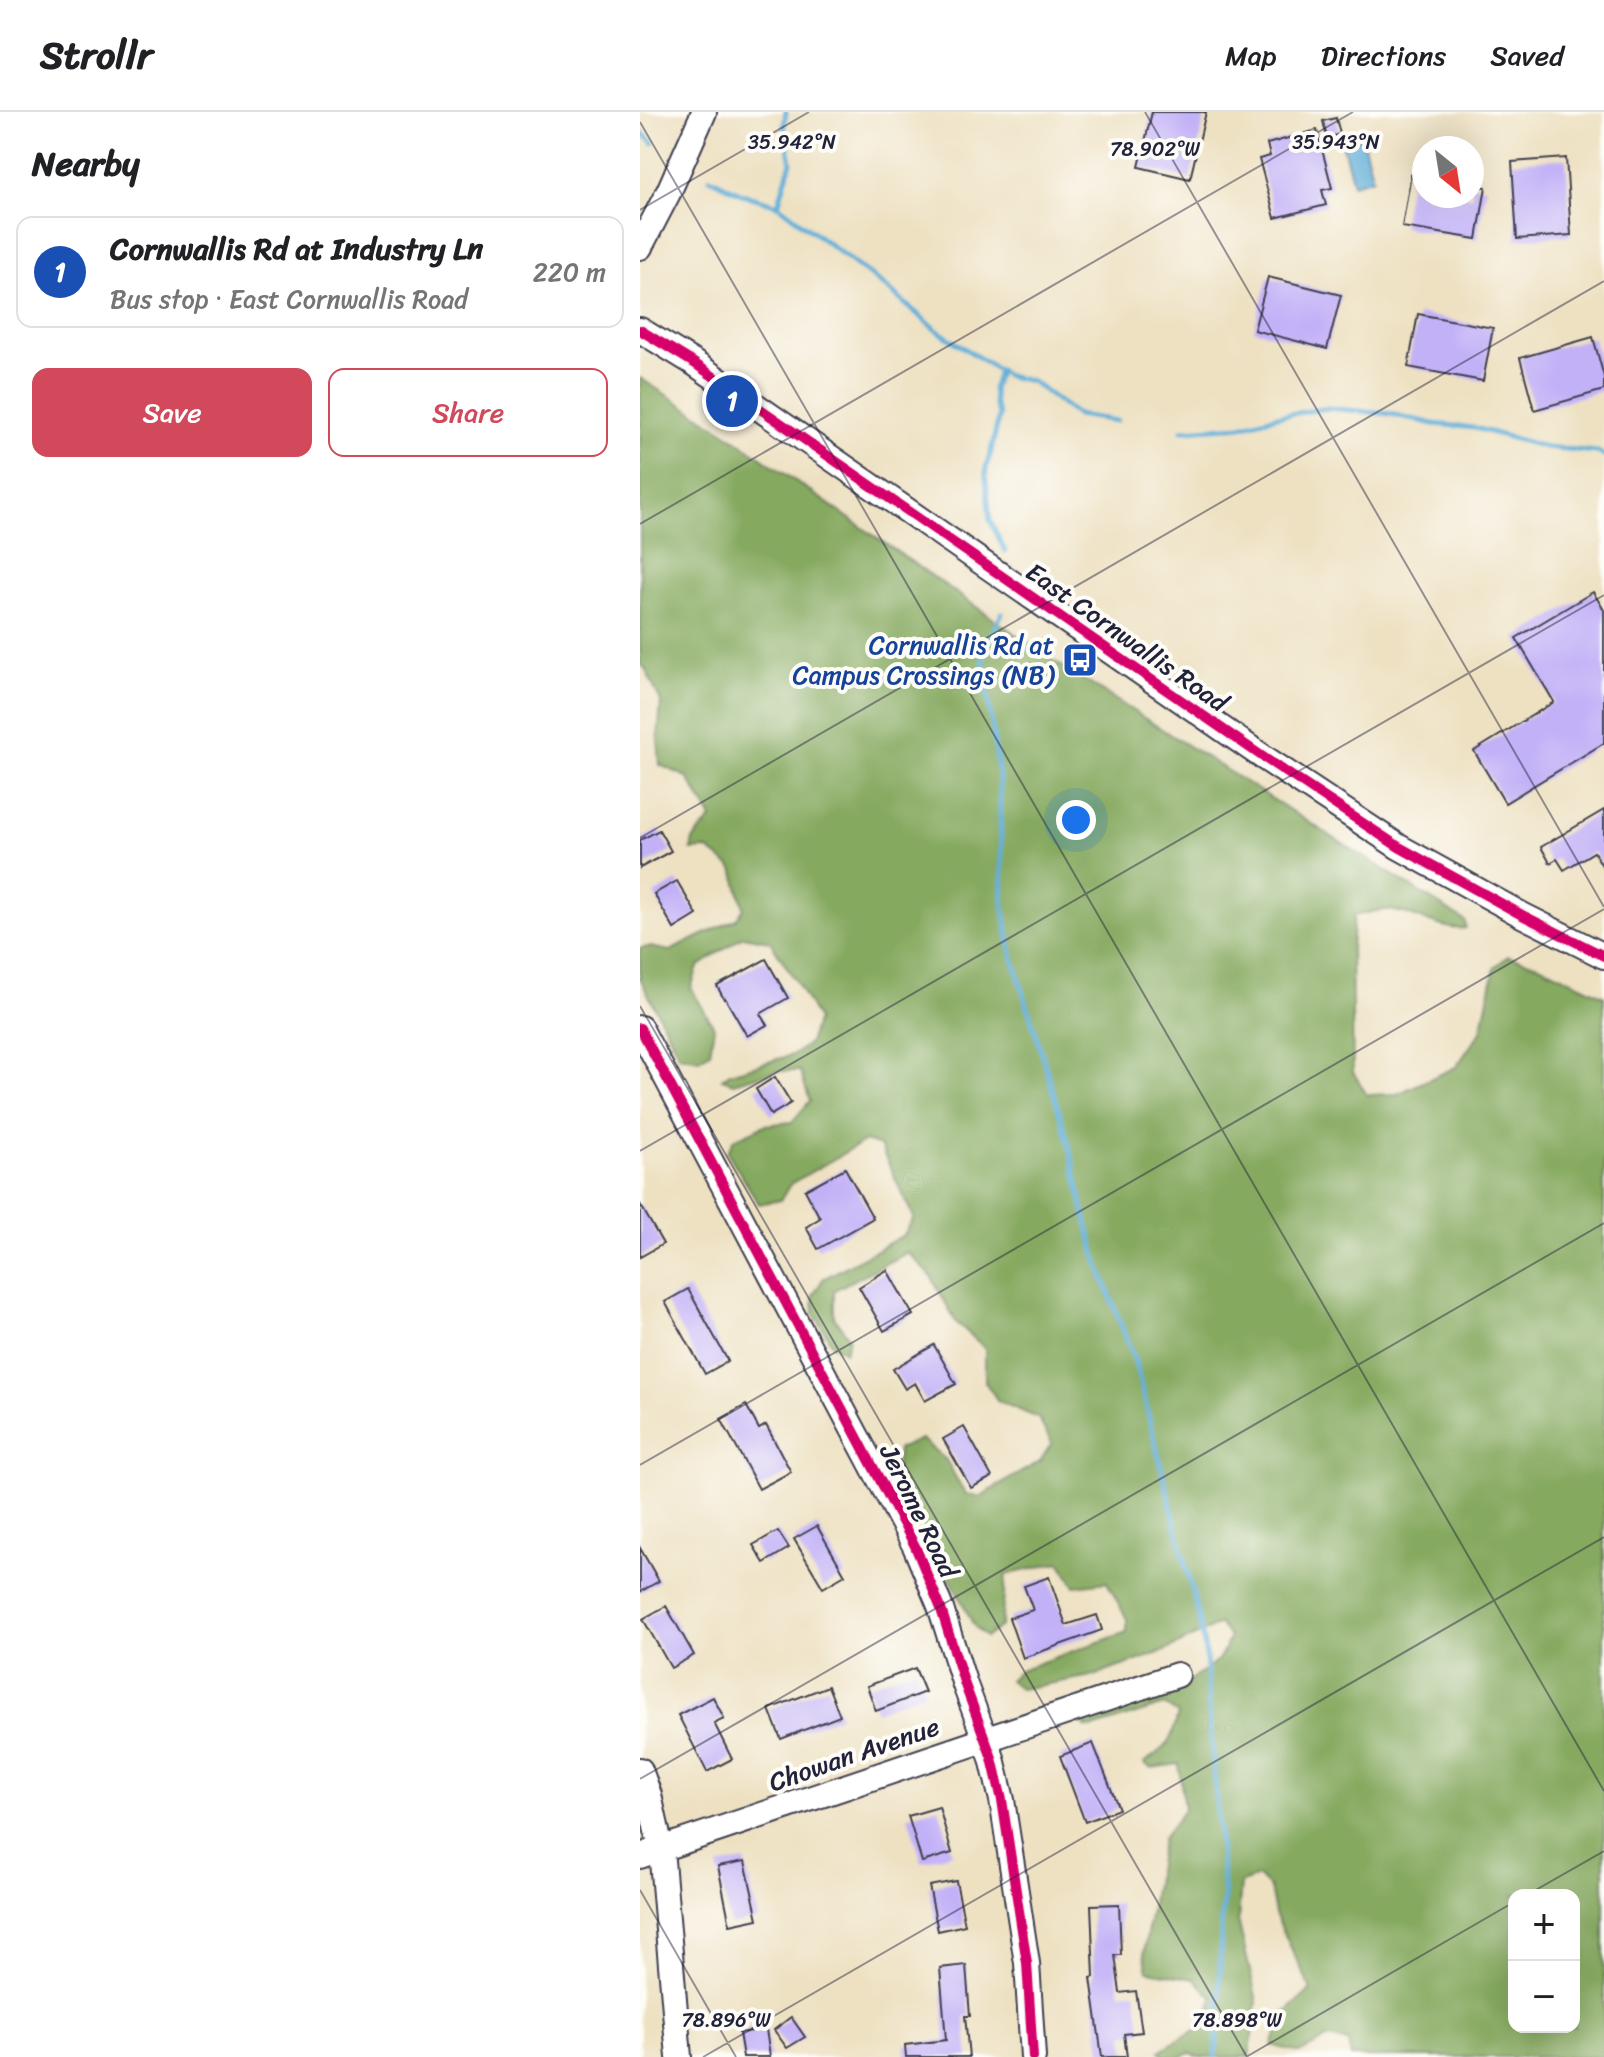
<!DOCTYPE html>
<meta charset="utf-8">
<style>
body{margin:0;font-family:Sriracha,sans-serif;background:#f6f6f6;color:#202124}
.controls{position:absolute;right:24px;bottom:24px;display:grid;overflow:hidden;border-radius:16px;box-shadow:0 8px 32px #0002}
.controls button{width:72px;height:72px;display:grid;place-items:center;padding:0;border:0;border-bottom:2px solid #e0e0e0;background:#fff;color:#202124;font:40px sans-serif}
.compass{position:absolute;left:772px;top:24px;width:72px;height:72px;border-radius:50%;background:#fff;box-shadow:0 8px 32px #0002;rotate:150deg}
.you{position:absolute;left:436px;top:708px;width:28px;height:28px;margin:-20px;border:6px solid #fff;border-radius:50%;background:#1a73e8;box-shadow:0 0 0 12px #1a73e833}
.badge{display:grid;place-items:center;width:52px;height:52px;border-radius:50%;background:#d1495b;color:#fff;font-size:26px;font-weight:700}
.pin{position:absolute;translate:-50% -50%;border:4px solid #fff;box-shadow:0 2px 8px #0006}
.list{margin:0;padding:0;list-style:none}
h2{display:flex;justify-content:space-between;align-items:center;height:104px;margin:0;padding:0 32px;font-size:34px}
h2 small{font-size:26px;font-weight:400;color:#757577}
.list li{display:grid;grid-template-columns:52px 1fr auto;gap:24px;align-items:center;box-sizing:border-box;height:112px;margin:0 16px 16px;padding:0 16px;border:2px solid #e0e0e0;border-radius:16px}
.list b{display:block;font-size:30px;white-space:nowrap}
.list p{margin:0;font-size:26px;white-space:nowrap;color:#757577}
.list em{font-size:26px;font-style:normal;color:#757577}
.actions{display:flex;gap:16px;padding:24px 32px}
.actions a{flex:1;padding:18px 0;border:2px solid #d1495b;border-radius:16px;text-align:center;font-size:28px;color:#d1495b}
.actions .main{background:#d1495b;color:#fff}
.map{position:relative;flex:none;width:964px;height:1945px;overflow:hidden}
header{display:flex;align-items:center;gap:48px;box-sizing:border-box;height:112px;padding:0 40px;background:#fff;border-bottom:2px solid #e0e0e0}
header strong{font-size:38px}
nav{display:flex;gap:44px;margin-inline-start:auto;font-size:28px}
main{display:flex}
aside{flex:1;background:#fff}
.map>svg:first-child{display:block}
.forest{fill:#85a95e;stroke:#54664c;stroke-width:2;fill-rule:evenodd}
.water{fill:#5eaed8;stroke:#40688a;stroke-width:2}
.lines{fill:none;stroke-linecap:round;stroke-linejoin:round}
.stream{stroke:#5eaed8;stroke-width:5}
.building{fill:#c2b1f7}
.minor-casing{stroke:#413f4f;stroke-width:28}
.minor{stroke:#fff;stroke-width:24}
.cycleway-casing{stroke:#fdfcf7;stroke-width:15}
.cycleway{stroke:#d6006c;stroke-width:10}
.ticks{fill:none;stroke:#22223b;stroke-width:2;stroke-opacity:0.45}
.labels{text-anchor:middle;stroke-width:8;stroke-linejoin:round;paint-order:stroke}
.street-label{font-size:26px;fill:#22223b;stroke:#fdfcf7}
.transit-label{font-size:26px;fill:#164399;stroke:#fdfcf7;text-anchor:end}
.ticks-label{font-size:20px;text-anchor:middle;fill:#22223b;stroke:#fdfcf7;stroke-width:8;stroke-linejoin:round;paint-order:stroke}
</style>
<header>
<strong>Strollr</strong>
<nav><a>Map</a><a>Directions</a><a>Saved</a></nav>
</header>
<main>
<aside>
<h2>Nearby<small></small></h2>
<ul class="list">
<li><span class="badge" style="background:#1a4fb4">1</span><div><b>Cornwallis Rd at Industry Ln</b><p>Bus stop · East Cornwallis Road</p></div><em>220 m</em></li>
</ul>
<div class="actions"><a class="main">Save</a><a>Share</a></div>
</aside>
<div class="map">
<svg width="964" height="1945" viewBox="0 0 964 1945">
<rect width="100%" height="100%" fill="#fdfcf7"/>
<filter id="ink" filterUnits="userSpaceOnUse"><feTurbulence type="fractalNoise" baseFrequency=".0125" numOctaves="2"/><feDisplacementMap in="SourceGraphic" scale="16" xChannelSelector="R" yChannelSelector="G"/><feConvolveMatrix kernelMatrix="1 2 1 2 8 2 1 2 1" color-interpolation-filters="sRGB"/></filter>
<filter id="wash" filterUnits="userSpaceOnUse"><feTurbulence type="fractalNoise" baseFrequency=".006" numOctaves="4" result="noise"/><feDisplacementMap in="SourceGraphic" scale="32" xChannelSelector="R" yChannelSelector="G"/><feGaussianBlur stdDeviation="1.8" result="paint"/><feColorMatrix in="noise" values="0 0 0 0 0 0 0 0 0 0 0 0 0 0 0 0 0 1.4 0 .05"/><feComposite in="paint" operator="in"/></filter>
<g filter="url(#wash)">
<rect width="100%" height="100%" fill="#eee1c2"/>
<path class="forest" d="M0,266L85,320L414,549L825,809L826,816C805,821 769,798 746,798C736,798 724,802 714,804L711,836L713,960L727,983L757,982L816,955L841,919L855,855L868,844L897,852L964,884V1945H711L708,1930L689,1926L659,1941L632,1933L645,1901L671,1878L635,1802L630,1776L618,1765L601,1771L598,1808L617,1889L609,1945H558L550,1941L541,1945H526L520,1939L539,1927L564,1914L573,1886L555,1867L508,1859L504,1842L522,1727L544,1698L539,1652L511,1656L504,1651C529,1633 531,1632 538,1602L524,1593L453,1616L445,1615L444,1609L538,1577L578,1549L590,1525L579,1512L527,1538L457,1563L381,1577L369,1568L380,1558L487,1520V1507L467,1470L435,1474L420,1450L366,1463L361,1514L346,1525L334,1514L256,1359L258,1337L281,1327L306,1348L325,1382L339,1385L400,1349L412,1331L398,1306L358,1289L345,1270V1236L316,1210L291,1164L268,1140L194,1178V1205L209,1226L205,1240L192,1232L174,1202L173,1184L183,1167L264,1123L274,1106L240,1034L225,1029L152,1071L140,1088L119,1092L87,1040L94,1027L125,1013L152,1010L170,989L160,959H137L93,971L82,967L90,961L155,942L169,931L177,907L159,874L130,829L103,824L58,855L51,876L74,915L70,940L59,947L39,943L0,866V836L10,835L30,839L96,807L104,796L93,757L67,737L51,738L53,728L72,706L47,665L20,653L18,626L21,590L5,556L0,553ZM874,1783H934V1915H874Z"/>
<polygon class="water" points="722,26 733,66 713,72 702,31"/>
<g class="lines">
<g class="stream">
<polyline points="0,19 13,31"/>
<polyline points="70,66 102,82 138,93 248,177 295,217 367,264 391,269 437,303 477,309"/>
<polyline points="138,93 151,50 144,13 146,0"/>
<polyline points="359,258 353,277 355,293 359,303 351,340 346,355 346,367 350,408 365,439"/>
<polyline points="543,318 601,314 637,304 688,296 751,302 794,312 835,316 905,335 958,340 964,344"/>
<polyline points="362,501 349,528 343,548 359,665 363,791 371,839 430,1036 445,1104 458,1151 495,1250 558,1502 566,1544 569,1599 584,1785 581,1816 579,1902 575,1945"/>
</g>
</g>
<g id="blocks">
<g class="building">
<polygon points="512,0 566,0 550,67 499,55"/>
<polygon points="696,6 700,22 687,26 683,9"/>
<polygon points="677,18 692,76 682,78 686,93 635,106 619,47 630,44 627,32"/>
<polygon points="926,46 931,123 877,127 872,50"/>
<polygon points="771,62 784,65 784,84 832,84 832,73 846,75 837,127 762,115"/>
<polygon points="628,165 701,183 687,237 614,218"/>
<polygon points="778,202 853,216 843,269 768,255"/>
<polygon points="953,225 964,265 964,278 894,298 880,246"/>
<polygon points="953,480 964,498 964,631 865,691 834,639 914,590 876,526"/>
<polygon points="964,698 964,757 954,740 924,758 917,747 910,751 901,735"/>
<polygon points="19,718 31,739 0,756 0,728"/>
<polygon points="37,769 57,803 34,817 14,782"/>
<polygon points="126,847 148,886 120,902 127,913 107,924 85,886 84,887 77,874"/>
<polygon points="135,965 151,991 131,1003 116,977"/>
<polygon points="205,1056 233,1106 178,1137 166,1115 180,1106 165,1078"/>
<polygon points="0,1092 23,1132 0,1145"/>
<polygon points="247,1158 273,1203 244,1219 219,1175"/>
<polygon points="48,1177 88,1249 65,1262 25,1190"/>
<polygon points="294,1233 316,1272 285,1289 275,1271 265,1277 253,1257"/>
<polygon points="106,1293 119,1317 126,1313 151,1360 119,1377 81,1307"/>
<polygon points="324,1315 352,1365 331,1376 303,1327"/>
<polygon points="177,1414 205,1463 183,1476 154,1427"/>
<polygon points="138,1419 149,1436 124,1451 113,1433"/>
<polygon points="0,1436 19,1469 0,1480"/>
<polygon points="409,1465 426,1513 457,1503 462,1518 383,1546 369,1506 393,1498 384,1474"/>
<polygon points="26,1494 54,1543 31,1556 3,1507"/>
<polygon points="275,1556 285,1580 236,1599 227,1574"/>
<polygon points="188,1574 200,1604 141,1627 129,1597"/>
<polygon points="73,1585 84,1606 74,1611 92,1647 67,1660 38,1603"/>
<polygon points="453,1631 479,1697 445,1710 420,1644"/>
<polygon points="299,1695 312,1741 282,1750 268,1704"/>
<polygon points="105,1749 118,1807 90,1813 78,1754"/>
<polygon points="316,1769 325,1813 298,1819 289,1774"/>
<polygon points="479,1792 481,1843 475,1843 480,1881 496,1879 502,1920 484,1922 487,1945 462,1945 451,1866 454,1865 451,1793"/>
<polygon points="326,1853 330,1904 325,1904 329,1945 266,1945 265,1933 306,1928 300,1856"/>
<polygon points="151,1905 165,1925 147,1936 134,1918"/>
<polygon points="126,1917 130,1945 103,1945 99,1921"/>
</g>
</g>
</g>
<g filter="url(#ink)">
<use href="#blocks" fill-opacity="0" stroke="#413f4f" stroke-width="2"/>
<g class="lines">
<defs>
<g id="minor">
<polyline points="0,135 29,79 64,0"/>
<polyline points="0,218 54,251 626,647 759,735 882,803 964,844"/>
<polyline points="0,916 275,1434 300,1494 325,1573 352,1646 362,1688 387,1851 393,1945"/>
<polyline points="0,1658 9,1683 21,1737 39,1945"/>
<polyline points="0,1744 537,1563"/>
</g>
</defs>
<use href="#minor" class="minor-casing"/>
<use href="#minor" class="minor"/>
<defs>
<g id="cycleway">
<polyline points="0,218 54,251 626,647 759,735 882,803 964,844"/>
<polyline points="0,916 275,1434 300,1494 325,1573 352,1646 362,1688 387,1851 393,1945"/>
</g>
</defs>
<use href="#cycleway" class="cycleway-casing"/>
<use href="#cycleway" class="cycleway"/>
</g>
</g>
<path class="ticks" d="M505,0L964,795M0,10L964,1679M0,98L169,0M0,412L713,0M0,726L964,169M0,894L607,1945M0,1039L964,483M0,1353L964,797M0,1667L964,1111M0,1778L96,1945M887,1783L964,1739M63,1945L964,1425M606,1945L874,1790"/>
<defs>
<symbol id="bus-square" viewBox="-11 -11 22 22"><rect x="-9" y="-9" width="18" height="18" rx="4" fill="#1a4fb4" stroke="#fdfcf7"/><path d="M-5-6H5V4H4V6H2V4H-2V6H-4V4H-5ZM-3.5-4V0h7V-4ZM-3.5 1.2v1.5H-2V1.2ZM2 1.2v1.5H3.5V1.2Z" fill="#fff"/></symbol>
</defs>
<g fill-rule="evenodd">
<use href="#bus-square" x="420" y="528" width="40" height="40"/>
</g>
<g class="labels">
<g class="street-label">
<text transform="translate(487 525) rotate(35)" y="9">East Cornwallis Road</text>
<text transform="translate(279 1399) rotate(64)" y="9">Jerome Road</text>
<text transform="translate(214 1642) rotate(-19)" y="9">Chowan Avenue</text>
</g>
<g class="transit-label">
<text x="414" y="542">Cornwallis Rd at<tspan x="414" dy="30">Campus Crossings (NB)</tspan></text>
</g>
</g>
<g class="ticks-label">
<text x="152" y="37">35.942°N</text>
<text x="696" y="37">35.943°N</text>
<text x="515" y="44">78.902°W</text>
<text x="86" y="1915">78.896°W</text>
<text x="597" y="1915">78.898°W</text>
</g>
</svg>
<div class="controls">
<button>+</button>
<button>−</button>
</div>
<svg class="compass" viewBox="-18 -18 36 36"><path d="M0-13l5 13h-10z" fill="#e53935"/><path d="M0 13l5-13h-10z" fill="#757577"/></svg>
<div class="you"></div>
<div class="pin badge" style="left:92px;top:289px;background:#1a4fb4">1</div>
</div>
</main>
